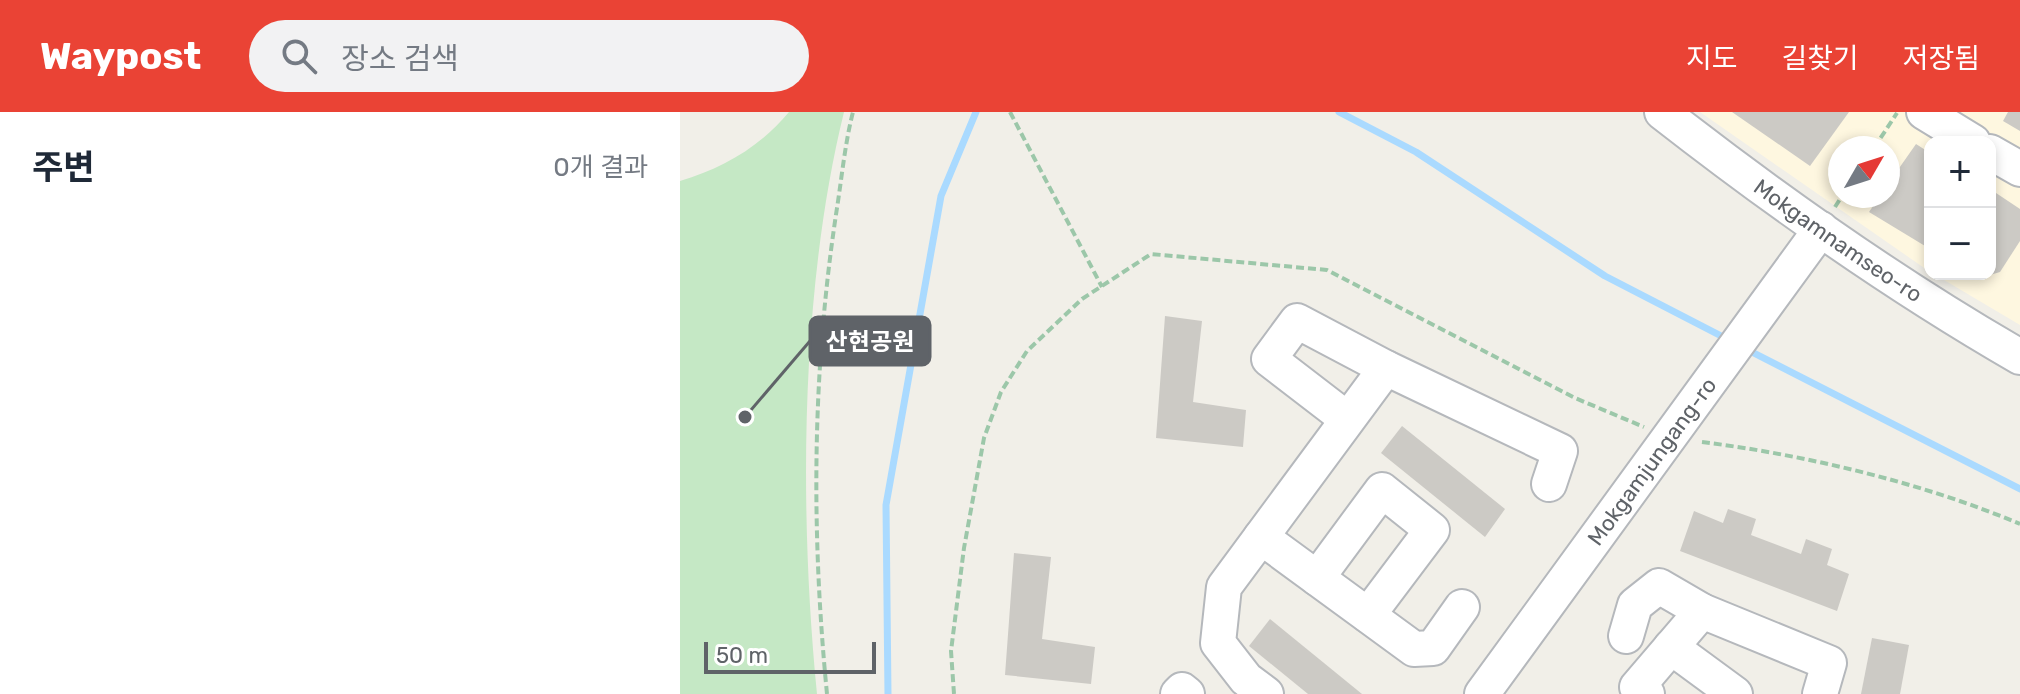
<!DOCTYPE html>
<html lang="ko">
<meta charset="utf-8">
<style>
body{margin:0;font-family:Rubik,"Noto Sans KR",sans-serif;background:#f2f2f3;color:#1f2937}
.controls{position:absolute;right:24px;top:24px;display:grid;overflow:hidden;border-radius:16px;box-shadow:0 4px 12px #0003}
.controls button{width:72px;height:72px;display:grid;place-items:center;padding:0;border:0;border-bottom:2px solid #e0e1e3;background:#fff;color:#1f2937;font:40px sans-serif}
.compass{position:absolute;left:1148px;top:24px;width:72px;height:72px;border-radius:50%;background:#fff;box-shadow:0 4px 12px #0003;rotate:51deg}
.scale{position:absolute;left:24px;bottom:20px;width:172px;box-sizing:border-box;padding-left:8px;border:4px solid #5f6368;border-top:0;font-size:22px;line-height:28px;white-space:nowrap;color:#5f6368;-webkit-text-stroke:6px #fff;paint-order:stroke}
.list{margin:0;padding:0;list-style:none}
h2{display:flex;justify-content:space-between;align-items:center;height:104px;margin:0;padding:0 32px;font-size:34px}
h2 small{font-size:26px;font-weight:400;color:#747a83}
.icon{flex:none;width:44px;height:44px;fill:none;stroke:currentColor;stroke-width:2;stroke-linecap:round;stroke-linejoin:round}
.map{position:relative;flex:none;width:1340px;height:582px;overflow:hidden}
header{display:flex;align-items:center;gap:48px;box-sizing:border-box;height:112px;padding:0 40px;background:#ea4335;color:#fff}
header strong{font-size:38px}
nav{display:flex;gap:44px;margin-inline-start:auto;font-size:28px}
.search{width:560px;height:72px;background:#f2f2f3;display:flex;align-items:center;gap:20px;box-sizing:border-box;padding:0 28px;border-radius:44px;color:#747a83;font-size:30px}
main{display:flex}
aside{flex:1;background:#fff}
.map>svg:first-child{display:block}
.commercial{fill:#fef7e0;fill-rule:evenodd}
.green{fill:#c5e8c5}
.lines{fill:none;stroke-linecap:round;stroke-linejoin:round}
.stream{stroke:#aadaff;stroke-width:7}
.building{fill:#cccac5}
.minor-casing{stroke:#b5b8bc;stroke-width:38}
.path{stroke:#9cc7a9;stroke-width:4;stroke-dasharray:8 4;stroke-linecap:butt}
.minor{stroke:#fff;stroke-width:34}
.labels{text-anchor:middle;stroke-width:6;stroke-linejoin:round;paint-order:stroke}
.street-label{font-size:22px;fill:#5f6368;stroke:#fff}
.leader{fill:none;stroke:#5f6368;stroke-width:3}
.callout-dot{fill:#5f6368;stroke:#fff;stroke-width:3}
.callout{fill:#5f6368;stroke:#5f6368;stroke-width:3}
.callout-label{font-size:24px;text-anchor:middle;font-weight:bold;fill:#fff}
</style>
<header>
<strong>Waypost</strong>
<div class="search"><svg class="icon" aria-label="search" viewBox="0 0 24 24"><circle cx="10" cy="10" r="6"/><path d="M15 15l6 6"/></svg>장소 검색</div>
<nav><a>지도</a><a>길찾기</a><a>저장됨</a></nav>
</header>
<main>
<aside>
<h2>주변<small>0개 결과</small></h2>
<ul class="list">
</ul>
</aside>
<div class="map">
<svg width="1340" height="582" viewBox="0 0 1340 582">
<rect width="100%" height="100%" fill="#f1efe8"/>
<path class="commercial" d="M1020,0H1340V213L1254,162H1310V30H1250V160ZM1160,36H1208V84H1160Z"/>
<path class="green" d="M109,0H164C120,179 119,399 137,582H0V69C43,56 80,35 109,0Z"/>
<g class="lines">
<g class="stream">
<polyline points="659,0 736,40 925,164 1049,228"/>
<polyline points="1064,236 1340,377"/>
<polyline points="208,582 206,393 261,84 296,0"/>
</g>
</g>
<g class="building">
<polygon points="1052,0 1169,0 1130,54"/>
<polygon points="1328,0 1340,0 1340,19 1323,9"/>
<polygon points="1236,32 1250,41 1250,137 1189,100 1200,84 1208,84 1208,72"/>
<polygon points="1310,77 1340,97 1340,129 1320,160 1310,163"/>
<polygon points="485,204 522,209 513,290 566,298 563,335 476,326"/>
<polygon points="722,314 825,397 805,425 701,341"/>
<polygon points="1048,397 1076,407 1071,423 1121,442 1126,427 1152,437 1147,453 1169,462 1157,499 1000,439 1014,399 1043,411"/>
<polygon points="334,441 371,445 362,527 415,535 411,572 325,563"/>
<polygon points="590,507 682,582 628,582 569,534"/>
<polygon points="1192,526 1229,533 1220,582 1181,582"/>
</g>
<g class="lines">
<defs>
<g id="minor">
<path id="s1" d="M982,0C1096,89 1215,173 1340,245"/>
<polyline points="1244,0 1293,30"/>
<polyline points="1310,40 1340,57"/>
<polyline points="667,307 589,247 617,209 706,256"/>
<polyline points="581,425 734,537 753,536 782,495"/>
<polyline points="637,466 702,378 752,418 688,503"/>
<polyline points="946,524 955,493 979,474 1022,499 1149,551 1140,582"/>
<polyline points="991,535 1055,582"/>
<polyline points="498,582 502,578 507,582"/>
<polyline points="586,582 566,567 538,531 544,475 706,256 880,339 869,372"/>
<path id="s2" d="M802,582L1141,117"/>
<polyline points="967,582 957,575 1022,499"/>
</g>
</defs>
<use href="#minor" class="minor-casing"/>
<g class="path">
<polyline points="330,0 422,175"/>
<polyline points="1194,36 1217,1"/>
<polyline points="1155,95 1162,84"/>
<path d="M1022,330C1126,343 1243,371 1340,412"/>
<path d="M147,582C131,419 132,258 157,96C162,64 165,31 173,0"/>
<polyline points="274,582 271,539 284,436 304,326 321,280 347,239 402,187 471,142 647,158 895,286 964,315"/>
</g>
<use href="#minor" class="minor"/>
</g>
<g class="labels">
<g class="street-label">
<text dy="8" stroke="none"><textPath href="#s1" startOffset="218">Mokgamnamseo-ro</textPath></text>
<text dy="8" stroke="none"><textPath href="#s2" startOffset="288">Mokgamjungang-ro</textPath></text>
</g>
</g>
<path class="leader" d="M65 305L130 229"/>
<circle class="callout-dot" cx="65" cy="305" r="8"/>
<rect class="callout" x="130" y="205" width="120" height="48" rx="8"/>
<g class="callout-label">
<text x="190" y="238">산현공원</text>
</g>
</svg>
<div class="controls">
<button>+</button>
<button>−</button>
</div>
<svg class="compass" viewBox="-18 -18 36 36"><path d="M0-13l5 13h-10z" fill="#e53935"/><path d="M0 13l5-13h-10z" fill="#747a83"/></svg>
<div class="scale">50 m</div>
</div>
</main>
